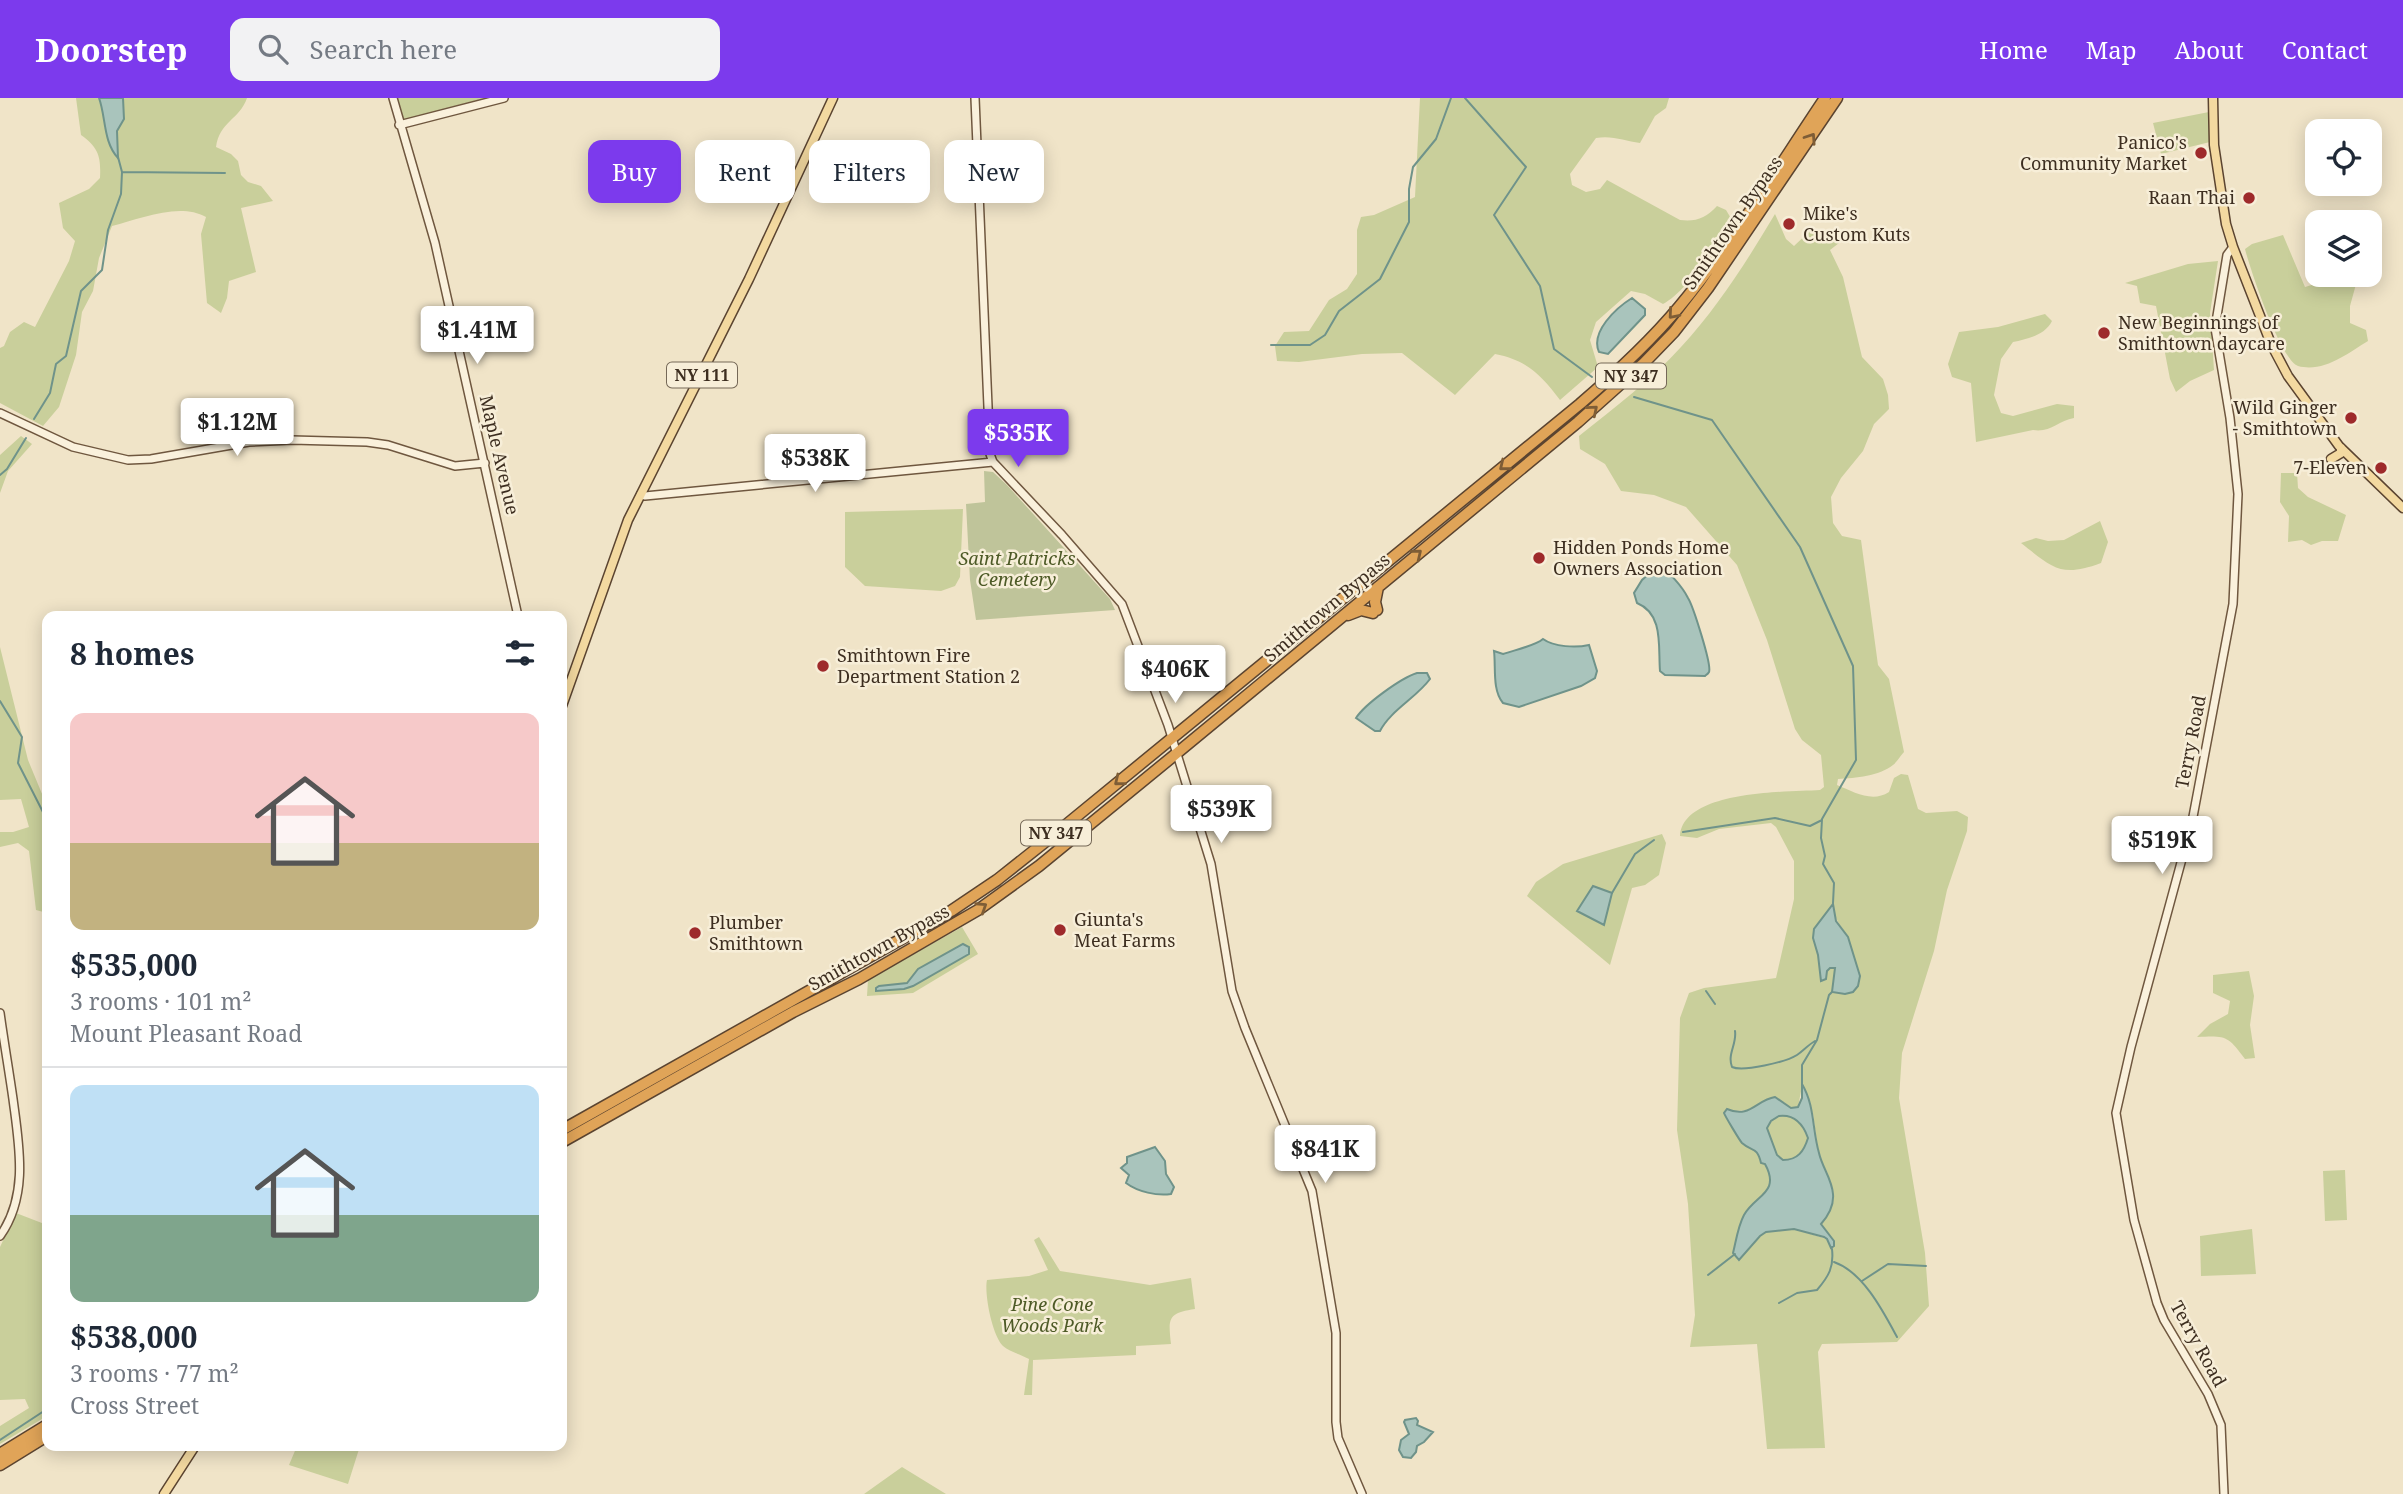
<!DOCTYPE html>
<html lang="en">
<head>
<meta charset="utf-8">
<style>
  body { margin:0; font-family:"Noto Serif",serif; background:#f2f2f3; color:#1f2937; height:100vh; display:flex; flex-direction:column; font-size:26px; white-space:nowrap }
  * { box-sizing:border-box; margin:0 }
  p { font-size:23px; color:#747a83 }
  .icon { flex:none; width:38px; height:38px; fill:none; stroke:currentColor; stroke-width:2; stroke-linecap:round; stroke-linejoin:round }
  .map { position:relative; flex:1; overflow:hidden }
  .panel { position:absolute; left:42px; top:513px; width:525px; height:840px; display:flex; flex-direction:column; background:#fff; border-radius:14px; box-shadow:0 4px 18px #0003 }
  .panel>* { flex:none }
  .guide { position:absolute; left:588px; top:42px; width:665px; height:63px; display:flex; gap:14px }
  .tools { position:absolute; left:2305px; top:21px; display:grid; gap:14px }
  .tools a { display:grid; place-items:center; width:77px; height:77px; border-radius:14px; background:#fff; box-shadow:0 4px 18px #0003; font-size:35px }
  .price { position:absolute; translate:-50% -60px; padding:0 16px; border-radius:7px; background:#fff; color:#222; font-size:23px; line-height:46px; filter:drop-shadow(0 2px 4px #0008) }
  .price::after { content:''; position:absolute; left:50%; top:42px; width:21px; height:16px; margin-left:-10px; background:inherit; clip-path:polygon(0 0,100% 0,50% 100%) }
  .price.selected { background:#7c3aed; color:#fff }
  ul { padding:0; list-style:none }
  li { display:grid; align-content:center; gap:14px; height:371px; padding:0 28px }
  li+li { border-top:2px solid #e0e1e3 }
  li span { display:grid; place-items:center; height:217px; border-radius:14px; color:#555 }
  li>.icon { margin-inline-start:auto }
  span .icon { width:126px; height:126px; fill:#fffc; stroke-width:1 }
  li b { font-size:30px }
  h2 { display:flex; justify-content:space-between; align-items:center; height:84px; padding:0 28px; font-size:30px }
  .pill { padding:0 24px; border-radius:14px; background:#fff; box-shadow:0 4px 18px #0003; font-size:24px; line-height:63px }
  .pill.selected { background:#7c3aed; color:#fff }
  header { display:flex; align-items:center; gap:42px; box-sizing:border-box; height:98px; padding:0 35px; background:#7c3aed; color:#fff }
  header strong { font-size:33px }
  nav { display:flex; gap:38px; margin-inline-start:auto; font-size:24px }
  .search { width:490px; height:63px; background:#f2f2f3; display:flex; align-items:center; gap:18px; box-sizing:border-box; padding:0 24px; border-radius:14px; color:#747a83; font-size:26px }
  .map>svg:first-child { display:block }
  .green { fill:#c9cf9b; fill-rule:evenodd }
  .cemetery { fill:#bfc49a }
  .water { fill:#a9c4bc; stroke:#6f938a; stroke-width:2; fill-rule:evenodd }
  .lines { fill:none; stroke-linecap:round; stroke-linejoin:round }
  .stream { stroke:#6f938a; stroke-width:2 }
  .secondary-casing { stroke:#6f573f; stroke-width:10 }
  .primary-casing { stroke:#5b4430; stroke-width:11 }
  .highway-casing { stroke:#5b4430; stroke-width:13 }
  .secondary { stroke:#faf1dc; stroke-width:7 }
  .primary { stroke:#f3d9a0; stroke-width:8 }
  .highway { stroke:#e0a458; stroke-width:10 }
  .oneway { stroke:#7e5d36 }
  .poi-dot { fill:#9e2a2b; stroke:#f7eed8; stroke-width:2.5 }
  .labels { text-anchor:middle; stroke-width:5; stroke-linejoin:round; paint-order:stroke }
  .shield { fill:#f7eed8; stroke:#756857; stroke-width:2 }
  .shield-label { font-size:16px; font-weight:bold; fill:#3d2e20 }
  .poi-label { font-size:18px; fill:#3d2e20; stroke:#f7eed8; text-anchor:start }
  .street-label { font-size:18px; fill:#3d2e20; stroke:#f7eed8 }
  .park-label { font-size:18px; font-style:italic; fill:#4d5a26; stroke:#f7eed8 }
</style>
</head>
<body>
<header>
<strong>Doorstep</strong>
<div class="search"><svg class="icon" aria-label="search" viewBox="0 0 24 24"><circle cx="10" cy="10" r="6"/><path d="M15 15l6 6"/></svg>Search here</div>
<nav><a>Home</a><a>Map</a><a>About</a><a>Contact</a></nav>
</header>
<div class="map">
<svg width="2403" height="1396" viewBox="0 0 2403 1396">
  <rect width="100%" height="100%" fill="#f0e4c8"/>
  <!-- green -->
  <path class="green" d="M 76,0 L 99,0 L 105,14 L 104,28 L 117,59 L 117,33 L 124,21 L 123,0 L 247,0 C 240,21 219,24 216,49 L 231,56 L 238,63 L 241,77 L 248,84 L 261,88 L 273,103 L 241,110 L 256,174 L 229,183 L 227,200 L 221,215 L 207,205 L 201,136 L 206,119 C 179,104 140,121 112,128 L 99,160 L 93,193 L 82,214 L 76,257 L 59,309 L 43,328 L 0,305 L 0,250 L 4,248 L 10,234 L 24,224 L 35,229 L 69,163 L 75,143 L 63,130 L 59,105 L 89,91 L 100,80 C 101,59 99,50 81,37 Z
    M 396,0 L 485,0 L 402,22 Z
    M 1420,0 L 1669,0 L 1666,10 L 1655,18 L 1640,45 C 1625,43 1612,37 1596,40 L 1570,76 L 1572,87 L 1586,94 L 1600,91 L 1607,82 L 1680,122 C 1696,124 1706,120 1717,108 L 1726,112 L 1732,122 C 1720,145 1686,194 1663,206 L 1645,196 L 1631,193 L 1596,224 L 1590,242 L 1598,269 L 1560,302 C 1541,277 1527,262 1495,256 L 1455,297 L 1402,255 L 1362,256 L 1299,264 L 1277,263 L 1275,248 L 1284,234 L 1309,233 L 1329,202 L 1347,191 L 1357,176 L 1357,132 L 1361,119 L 1374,117 L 1415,99 Z
    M 2209,14 L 2210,44 L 2161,56 L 2153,25 Z
    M 1775,116 L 1786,141 L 1794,148 L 1812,131 L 1828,132 L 1839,145 L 1830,152 L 1843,179 L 1862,259 L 1883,281 L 1888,297 L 1889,311 L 1874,326 L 1863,353 L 1841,380 L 1831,399 L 1833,425 L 1842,438 L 1861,442 L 1878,567 L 1889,581 L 1904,654 C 1900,658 1897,664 1893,667 C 1879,678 1856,680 1838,681 L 1837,687 C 1854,694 1872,705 1889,694 L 1894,680 L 1901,676 L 1908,677 L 1918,711 L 1926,715 L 1957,713 L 1968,719 L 1967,733 L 1947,792 L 1934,853 L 1902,955 L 1899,1000 L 1925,1155 L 1929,1208 L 1897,1244 L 1822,1246 L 1818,1254 L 1825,1350 L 1767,1351 L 1757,1246 L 1690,1249 L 1695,1217 L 1688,1106 L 1677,1032 L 1680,920 L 1689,895 L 1704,890 L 1776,880 L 1794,801 L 1794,763 L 1776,729 L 1771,725 L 1719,731 L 1697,740 L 1680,738 C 1683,692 1786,694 1820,692 L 1824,689 L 1821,657 L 1802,642 L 1795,631 L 1767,542 L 1737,467 L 1686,409 L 1654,397 L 1621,393 L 1605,366 L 1580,351 L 1579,338 C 1614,310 1651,282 1681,249 C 1718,209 1747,163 1775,116 ZM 1834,811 C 1835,825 1844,830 1849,842 C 1856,862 1856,873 1853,894 L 1845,896 L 1833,894 L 1835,870 L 1831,869 L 1827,873 L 1819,873 C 1823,840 1798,839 1834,811 ZM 1802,988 L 1813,1016 L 1819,1058 L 1828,1076 L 1833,1097 L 1829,1116 L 1821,1126 L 1834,1143 L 1831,1149 L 1827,1141 L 1794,1131 L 1784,1131 L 1766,1134 L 1753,1144 L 1735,1146 L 1743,1121 L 1770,1087 C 1771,1079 1769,1074 1765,1066 L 1761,1065 C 1756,1048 1752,1054 1742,1045 C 1736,1039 1733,1028 1726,1020 L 1732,1013 L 1751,1012 L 1784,1004 L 1791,1010 L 1798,1009 Z
    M 2283,137 L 2305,189 L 2345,177 L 2355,177 L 2358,179 L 2350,208 L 2350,225 L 2366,232 L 2368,243 C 2348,255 2324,275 2298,268 C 2281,263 2250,171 2245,151 L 2252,146 Z
    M 2218,163 L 2210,215 L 2214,272 L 2190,283 L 2176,294 L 2170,281 L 2156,208 L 2140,205 L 2137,188 L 2125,185 L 2188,166 Z
    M 2045,216 L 2052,223 C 2045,237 2028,241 2013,244 L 2001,261 L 1994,297 L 2001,315 L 2013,318 L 2057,306 L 2074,308 L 2074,320 C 2058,323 2050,335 2033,332 L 1976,344 L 1971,285 L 1952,279 L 1948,266 L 1959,234 L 1998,229 Z
    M 21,338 L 32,346 L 8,373 L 0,395 L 0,357 Z
    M 2281,375 L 2297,375 L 2298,390 L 2308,399 L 2346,417 L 2338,443 L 2322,443 L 2311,447 L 2302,442 L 2288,444 L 2289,418 L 2280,404 Z
    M 963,411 L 960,479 L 955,488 L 941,493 L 865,488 L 845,469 L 845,414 Z
    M 2100,423 L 2108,444 L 2101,465 C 2061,480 2053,470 2021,445 L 2036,440 L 2048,443 L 2064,442 Z
    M 0,549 L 28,662 L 47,708 L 47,815 L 36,812 L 29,753 L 18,745 L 0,749 L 0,734 L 13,734 L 29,729 L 21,701 L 0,702 Z
    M 1662,736 L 1666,745 L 1659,777 L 1645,787 L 1632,790 L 1610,867 L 1527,798 L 1536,784 L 1563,766 Z
    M 962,829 L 978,856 L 913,895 L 867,898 L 868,882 Z
    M 2249,873 L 2254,898 L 2250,927 L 2255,960 L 2245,961 C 2227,937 2226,938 2197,939 L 2210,926 L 2228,916 L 2230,903 L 2213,895 L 2213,877 Z
    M 1787,1017 L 1798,1023 L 1808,1040 C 1803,1053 1798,1062 1783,1062 L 1777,1057 L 1767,1030 C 1772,1021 1777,1019 1787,1017 Z
    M 2345,1072 L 2347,1122 L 2325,1123 L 2323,1073 Z
    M 16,1115 L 47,1127 L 47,1318 L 0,1346 L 0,1328 L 29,1310 L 25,1301 L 0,1302 L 0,1149 Z
    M 2252,1131 L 2256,1176 L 2201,1178 L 2200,1138 Z
    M 1039,1139 L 1060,1173 L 1150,1187 L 1191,1180 L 1195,1211 C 1168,1215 1168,1220 1171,1246 L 1136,1248 L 1136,1257 L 1033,1262 L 1032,1297 L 1024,1297 L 1029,1261 C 1020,1256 1010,1254 1003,1248 C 992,1237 984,1195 987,1182 L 1029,1178 L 1048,1172 L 1034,1142 Z
    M 297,1348 L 360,1348 L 348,1386 L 289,1367 Z
    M 902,1369 L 946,1396 L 864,1396 Z"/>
  <!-- cemetery -->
  <path class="cemetery" d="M 984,373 L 993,374 L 1007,387 L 1110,501 L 1115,512 L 976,522 L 970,482 L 966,406 L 985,404 Z"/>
  <!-- water -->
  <path class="water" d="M 99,0 L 123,0 L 124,21 L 117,33 L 118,60 C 103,44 106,19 99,0 Z
    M 1632,200 L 1645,211 L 1645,217 L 1608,256 L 1599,254 C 1590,234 1616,210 1632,200 Z
    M 1659,467 C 1669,474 1682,488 1688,500 C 1693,508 1712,567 1709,574 C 1708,576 1706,577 1705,578 L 1665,577 L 1660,573 C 1658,549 1664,516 1637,505 L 1634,495 L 1642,482 Z
    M 1543,541 C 1554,549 1576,550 1589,547 L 1597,573 L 1595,580 L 1581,588 L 1519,609 L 1503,605 C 1492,592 1496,569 1494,553 L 1503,556 C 1514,552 1535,548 1543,541 Z
    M 1417,575 L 1427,575 L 1430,581 C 1416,600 1391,612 1380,633 L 1375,633 L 1356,620 C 1365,606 1401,580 1417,575 Z
    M 1593,788 L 1612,795 L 1604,827 L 1577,813 Z
    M 1833,806 L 1836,823 L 1848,839 L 1860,878 L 1858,888 L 1853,894 L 1845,896 L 1832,894 L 1835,870 L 1830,870 L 1827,873 L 1826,881 L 1821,883 L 1818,857 L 1813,840 L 1814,831 Z
    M 963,846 L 969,849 L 969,856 L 913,888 L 904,891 L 876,893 L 876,890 L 879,888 L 907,885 L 918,871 Z
    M 1802,986 C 1815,1008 1812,1031 1819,1055 C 1822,1069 1832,1081 1833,1096 C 1834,1107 1828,1118 1821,1126 L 1834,1143 L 1834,1148 L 1831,1150 L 1827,1141 L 1824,1139 L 1794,1131 L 1766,1134 L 1760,1138 L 1739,1162 L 1733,1155 C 1736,1143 1738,1128 1744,1117 C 1755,1097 1781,1095 1765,1066 L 1761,1065 C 1757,1048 1752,1054 1742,1045 C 1740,1043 1725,1018 1724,1015 L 1727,1011 C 1750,1021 1756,1002 1775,999 L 1791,1010 L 1798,1009 L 1802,1000 ZM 1779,1018 C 1795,1016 1803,1026 1808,1040 C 1804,1053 1798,1062 1783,1062 L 1777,1057 L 1767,1030 L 1771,1023 Z
    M 1155,1049 L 1165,1063 L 1166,1076 L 1174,1089 L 1171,1096 C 1157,1098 1138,1094 1126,1085 L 1129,1077 L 1121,1070 L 1127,1065 L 1127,1059 Z
    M 1416,1320 L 1418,1323 L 1417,1327 L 1433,1334 L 1424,1344 L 1417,1348 L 1416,1354 L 1411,1360 L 1403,1359 L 1399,1352 L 1401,1342 L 1409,1336 L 1404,1324 L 1405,1322 Z"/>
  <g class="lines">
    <!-- stream -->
    <path class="stream" d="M 1465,0 L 1526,69 L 1494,117 L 1540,188 L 1554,251 L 1592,279
      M 118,59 L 122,74 L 225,75
      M 1271,247 L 1310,247 L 1325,237 L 1339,213 L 1380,181 L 1409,124 L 1409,91 L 1413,69 L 1436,41 L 1451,0
      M 1634,299 L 1712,322 L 1800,449 L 1853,568 L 1856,662 L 1822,721 L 1821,740 L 1825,758 L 1823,766 L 1834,785 L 1833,805
      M 34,321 L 50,295 L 56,266 L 66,258 L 81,193 L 102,172 L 108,132 L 121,96 L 122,74
      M 0,377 L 7,371 L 26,340
      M 0,603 L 22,639 L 18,665 L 47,722
      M 1683,734 L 1775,720 L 1810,728 L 1822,722
      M 1612,795 L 1635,756 L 1654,742
      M 1706,893 L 1715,906
      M 1735,933 C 1737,946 1727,956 1732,969 C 1743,974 1786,964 1797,957 C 1803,953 1808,947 1815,943
      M 1802,986 L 1802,967 L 1817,942 L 1829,897 L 1832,894
      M 1834,1164 C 1863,1174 1883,1213 1897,1239
      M 1708,1177 L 1735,1156
      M 1862,1183 L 1888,1166 L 1926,1168
      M 1779,1205 L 1797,1195 L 1817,1192 C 1829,1178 1834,1169 1832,1151
      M 0,1342 L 47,1311"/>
    <!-- secondary casing -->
    <g class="secondary-casing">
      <path id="secondary" d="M 393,0 L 435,145 L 518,518
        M 975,0 L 990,356 L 993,364 L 1062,437 L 1122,506 L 1168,627 L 1211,766 L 1232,893 L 1245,930 L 1312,1093 L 1336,1235 L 1336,1324 L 1338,1340 L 1362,1396
        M 399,27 L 504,0
        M 0,315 L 73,349 L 128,362 L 151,361 L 249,344 L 292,342 L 367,344 L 388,347 L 455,368 L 485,365
        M 641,396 L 645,398 L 993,364
        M 0,915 C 4,944 9,973 13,1001 C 19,1047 29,1097 0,1138
        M 2224,1396 L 2221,1327 L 2208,1296 L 2164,1222 L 2157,1205 L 2134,1122 L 2116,1015 L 2131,949 L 2192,724 L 2233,506 L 2238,396 L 2230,320 L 2215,230 L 2227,157 L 2233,149"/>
    </g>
    <!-- primary casing -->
    <g class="primary-casing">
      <path id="primary" d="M 2213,0 L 2214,47 L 2226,126 L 2233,149 L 2271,246 L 2288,278 L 2339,348 L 2403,410
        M 2331,361 L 2341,355 L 2341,350
        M 562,608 L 628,422 L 749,181 L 833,0
        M 164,1396 L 195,1348"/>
    </g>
    <!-- highway casing -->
    <g class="highway-casing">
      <path id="highway" d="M 1377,512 L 1375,504 L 1378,489
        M 1348,517 L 1361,512 L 1373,515
        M 562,1032 L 951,813 L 997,782 L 1055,736 L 1580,306 C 1615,276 1649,245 1679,209 C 1733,144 1778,70 1825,0
        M 562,1044 L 793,914 L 859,881 L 978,812 L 1039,768 L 1177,655 L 1578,324 L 1644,265 L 1674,234 L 1708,190 L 1837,0
        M 0,1356 L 47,1327
        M 0,1367 L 47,1338"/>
    </g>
    <!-- secondary -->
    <use href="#secondary" class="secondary"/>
    <!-- primary -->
    <use href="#primary" class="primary"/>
    <!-- highway -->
    <use href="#highway" class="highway"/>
  </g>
  <!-- one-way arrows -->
  <defs><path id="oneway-chevron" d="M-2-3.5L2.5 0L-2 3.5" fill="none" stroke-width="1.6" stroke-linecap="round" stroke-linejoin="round" transform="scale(1.75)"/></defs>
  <g class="oneway">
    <use href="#oneway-chevron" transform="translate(1811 40) rotate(-56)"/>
    <use href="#oneway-chevron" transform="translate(1673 216) rotate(131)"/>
    <use href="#oneway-chevron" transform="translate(1593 312) rotate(-40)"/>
    <use href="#oneway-chevron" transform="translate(1504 368) rotate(141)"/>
    <use href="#oneway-chevron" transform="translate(1417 456) rotate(-39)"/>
    <use href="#oneway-chevron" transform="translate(1119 683) rotate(141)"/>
    <use href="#oneway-chevron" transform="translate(982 809) rotate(-33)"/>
  </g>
  <!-- markers -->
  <g class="poi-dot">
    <circle cx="2201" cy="55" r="7"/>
    <circle cx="2249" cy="100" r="7"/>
    <circle cx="1789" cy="126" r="7"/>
    <circle cx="2104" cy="235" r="7"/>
    <circle cx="2351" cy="320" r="7"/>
    <circle cx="2381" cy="370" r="7"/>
    <circle cx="1539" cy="460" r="7"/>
    <circle cx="823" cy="568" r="7"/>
    <circle cx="1060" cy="832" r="7"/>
    <circle cx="695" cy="835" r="7"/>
  </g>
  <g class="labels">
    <!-- shield labels -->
    <g class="shield">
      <rect x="667" y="264.5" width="70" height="25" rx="5"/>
      <rect x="1596" y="265.5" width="70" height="25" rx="5"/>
      <rect x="1021" y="722.5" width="70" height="25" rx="5"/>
    </g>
    <g class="shield-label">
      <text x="702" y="283">NY 111</text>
      <text x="1631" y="284">NY 347</text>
      <text x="1056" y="741">NY 347</text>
    </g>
    <!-- poi labels -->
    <g class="poi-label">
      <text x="2187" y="51" text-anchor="end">Panico's<tspan x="2187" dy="21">Community Market</tspan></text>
      <text x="2235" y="106" text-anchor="end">Raan Thai</text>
      <text x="1803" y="122">Mike's<tspan x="1803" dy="21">Custom Kuts</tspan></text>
      <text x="2118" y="231">New Beginnings of<tspan x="2118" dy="21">Smithtown daycare</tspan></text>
      <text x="2337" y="316" text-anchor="end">Wild Ginger<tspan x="2337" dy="21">- Smithtown</tspan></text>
      <text x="2367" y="376" text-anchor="end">7-Eleven</text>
      <text x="1553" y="456">Hidden Ponds Home<tspan x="1553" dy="21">Owners Association</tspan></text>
      <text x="837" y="564">Smithtown Fire<tspan x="837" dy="21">Department Station 2</tspan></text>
      <text x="1074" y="828">Giunta's<tspan x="1074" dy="21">Meat Farms</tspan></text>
      <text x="709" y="831">Plumber<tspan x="709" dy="21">Smithtown</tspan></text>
    </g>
    <!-- street labels -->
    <g class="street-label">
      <text transform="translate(1733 125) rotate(-55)" y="6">Smithtown Bypass</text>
      <text transform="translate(499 357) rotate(77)" y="6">Maple Avenue</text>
      <text transform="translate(1327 510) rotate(-40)" y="6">Smithtown Bypass</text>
      <text transform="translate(2191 644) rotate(-79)" y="6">Terry Road</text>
      <text transform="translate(879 850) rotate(-29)" y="6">Smithtown Bypass</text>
      <text transform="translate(2198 1246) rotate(61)" y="6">Terry Road</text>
    </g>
    <!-- park labels -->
    <g class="park-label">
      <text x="1017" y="467">Saint Patricks<tspan x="1017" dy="21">Cemetery</tspan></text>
      <text x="1052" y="1213">Pine Cone<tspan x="1052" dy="21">Woods Park</tspan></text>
    </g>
  </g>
</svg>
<div class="tools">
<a><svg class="icon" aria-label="locate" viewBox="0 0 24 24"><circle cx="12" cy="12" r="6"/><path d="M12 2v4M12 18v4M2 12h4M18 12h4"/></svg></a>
<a><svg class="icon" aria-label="layers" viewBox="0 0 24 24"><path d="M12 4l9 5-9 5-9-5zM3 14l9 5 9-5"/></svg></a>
</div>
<b class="price" style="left:477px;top:268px">$1.41M</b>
<b class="price" style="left:237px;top:360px">$1.12M</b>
<b class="price selected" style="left:1018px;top:371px">$535K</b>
<b class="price" style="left:815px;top:396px">$538K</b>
<b class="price" style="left:1175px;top:607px">$406K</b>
<b class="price" style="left:1221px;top:747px">$539K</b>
<b class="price" style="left:2162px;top:778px">$519K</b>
<b class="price" style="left:1325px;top:1087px">$841K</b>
<div class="guide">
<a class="pill selected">Buy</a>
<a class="pill">Rent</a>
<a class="pill">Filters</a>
<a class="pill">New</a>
</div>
<section class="panel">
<h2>8 homes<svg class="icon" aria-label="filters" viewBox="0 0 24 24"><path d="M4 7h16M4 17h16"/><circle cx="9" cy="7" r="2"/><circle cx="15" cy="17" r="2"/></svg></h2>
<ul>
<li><span style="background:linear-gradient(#f6c9c9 60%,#c2b280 0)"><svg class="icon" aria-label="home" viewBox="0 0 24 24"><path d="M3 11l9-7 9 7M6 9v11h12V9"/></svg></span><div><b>$535,000</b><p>3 rooms · 101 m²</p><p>Mount Pleasant Road</p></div></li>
<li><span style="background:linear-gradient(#bfe0f5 60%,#7fa58c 0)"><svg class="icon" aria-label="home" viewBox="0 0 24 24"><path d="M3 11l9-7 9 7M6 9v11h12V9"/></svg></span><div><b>$538,000</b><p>3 rooms · 77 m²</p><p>Cross Street</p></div></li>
</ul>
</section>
</div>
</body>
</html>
